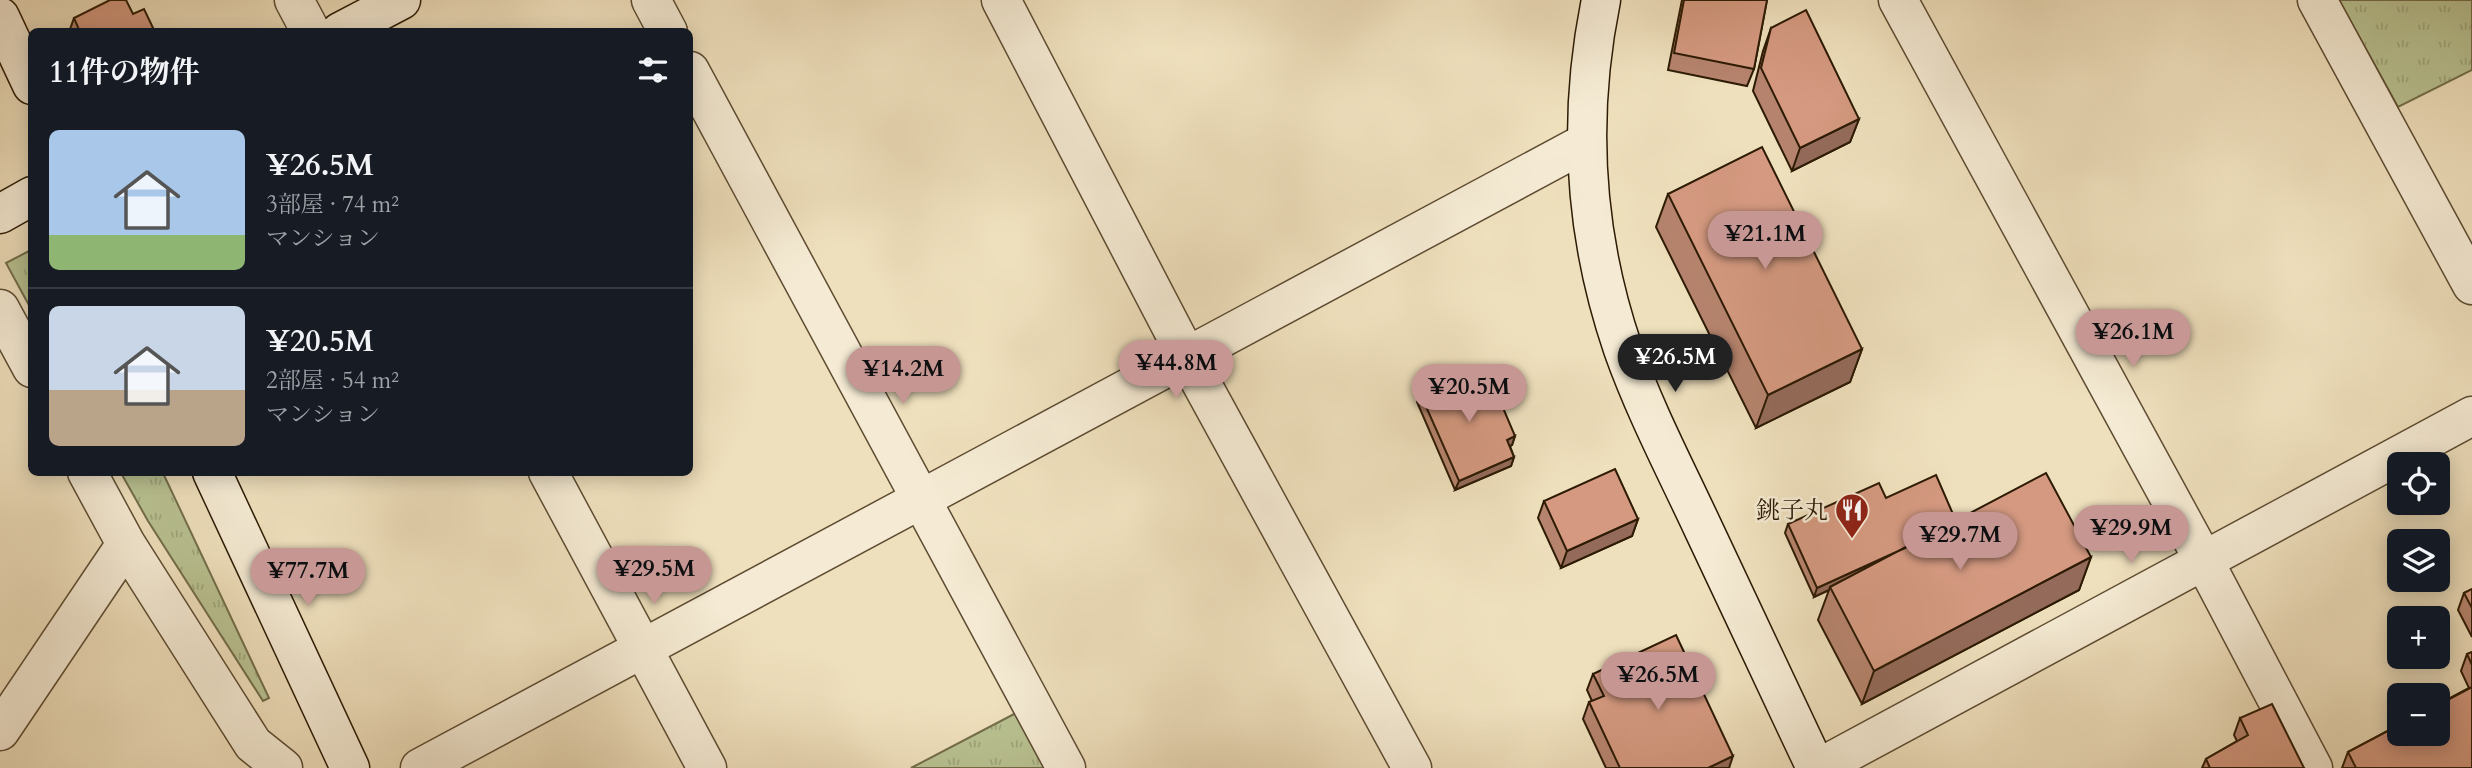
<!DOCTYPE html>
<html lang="ja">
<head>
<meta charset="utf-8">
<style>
  body { margin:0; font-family:Cardo,"Noto Serif JP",serif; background:#20242c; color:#f1f3f6; height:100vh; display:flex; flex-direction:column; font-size:26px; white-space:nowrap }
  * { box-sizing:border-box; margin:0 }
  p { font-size:23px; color:#9ea1a6 }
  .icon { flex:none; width:38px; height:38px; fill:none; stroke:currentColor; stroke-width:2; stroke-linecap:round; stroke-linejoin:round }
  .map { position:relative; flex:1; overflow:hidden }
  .drawer { position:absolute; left:28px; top:28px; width:665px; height:448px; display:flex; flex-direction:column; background:#171b24; border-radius:10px; box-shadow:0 4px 18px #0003 }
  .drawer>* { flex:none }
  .fabs { position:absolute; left:2387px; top:452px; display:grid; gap:14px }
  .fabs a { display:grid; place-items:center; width:63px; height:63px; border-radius:10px; background:#171b24; box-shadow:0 4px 18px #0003; font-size:35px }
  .price { position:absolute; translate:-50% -60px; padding:0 16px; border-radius:24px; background:#c59692; color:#111; font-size:23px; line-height:46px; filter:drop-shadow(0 2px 4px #0008) }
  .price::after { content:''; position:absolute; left:50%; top:42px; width:21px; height:16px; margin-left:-10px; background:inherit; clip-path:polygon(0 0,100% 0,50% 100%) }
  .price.on { background:#222; color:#fff }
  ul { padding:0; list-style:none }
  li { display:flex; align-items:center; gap:21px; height:175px; padding:0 21px }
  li+li { border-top:2px solid #363941 }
  li span { display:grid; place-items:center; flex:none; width:196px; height:140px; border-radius:10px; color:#555 }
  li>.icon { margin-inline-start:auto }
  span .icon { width:84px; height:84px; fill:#fffc; stroke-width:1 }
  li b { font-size:30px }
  h2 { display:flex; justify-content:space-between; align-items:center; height:84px; padding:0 21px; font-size:30px }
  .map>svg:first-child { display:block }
  .grass { fill:url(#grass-tufts); stroke:#736e4b; stroke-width:2 }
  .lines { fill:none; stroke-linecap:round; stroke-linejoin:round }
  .street-casing { stroke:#5e4c32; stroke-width:41 }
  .secondary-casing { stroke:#2d1b04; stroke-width:41 }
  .street { stroke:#f5ebd4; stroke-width:38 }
  .secondary { stroke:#f5ebd4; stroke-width:38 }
  .wall { fill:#b6846e; stroke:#2d1b04; stroke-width:2 }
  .shaded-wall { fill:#946b5a; stroke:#2d1b04; stroke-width:2 }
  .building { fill:#d49980; stroke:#2d1b04; stroke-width:2 }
  .labels { text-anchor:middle; stroke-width:5; stroke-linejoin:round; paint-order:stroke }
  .poi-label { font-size:24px; fill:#2d1b04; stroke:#f5ebd4; text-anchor:end }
</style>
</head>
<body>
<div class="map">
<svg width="2472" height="768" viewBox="0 0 2472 768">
  <defs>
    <pattern id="grass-tufts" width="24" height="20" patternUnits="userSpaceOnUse" patternTransform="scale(1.75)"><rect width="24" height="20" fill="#b9c292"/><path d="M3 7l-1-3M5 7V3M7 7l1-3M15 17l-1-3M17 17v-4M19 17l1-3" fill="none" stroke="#9fa67c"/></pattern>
  </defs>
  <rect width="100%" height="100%" fill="#efe0bd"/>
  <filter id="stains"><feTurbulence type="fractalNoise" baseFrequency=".00286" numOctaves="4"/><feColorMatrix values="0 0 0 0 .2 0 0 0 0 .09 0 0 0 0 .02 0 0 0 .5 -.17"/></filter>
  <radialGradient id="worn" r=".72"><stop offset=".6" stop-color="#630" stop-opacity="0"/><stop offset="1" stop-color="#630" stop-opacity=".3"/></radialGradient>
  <!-- grass -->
  <path class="grass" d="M 2339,0 L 2472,0 L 2472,70 L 2398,107 Z
    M 31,250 L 31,309 L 6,263 Z
    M 121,473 L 163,473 L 269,698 L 263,701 L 148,521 Z
    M 1018,712 L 1048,768 L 911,768 Z"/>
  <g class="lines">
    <!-- street casing -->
    <g class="street-casing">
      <path id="street" d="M 294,0 L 311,32
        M 651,0 L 668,32
        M 1001,0 L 1187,357 L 1412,768
        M 1898,0 L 2203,559 L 2313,768
        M 2317,0 L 2472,285
        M 690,71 L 1066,768
        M 0,309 L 32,368
        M 87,472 L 126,544 L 253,744 L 283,768
        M 548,472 L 707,768
        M 0,731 L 126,544
        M 420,768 L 1585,143
        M 1819,768 L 2472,416"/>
    </g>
    <!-- secondary casing -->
    <g class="secondary-casing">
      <path id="secondary" d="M 1601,0 C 1577,118 1584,235 1623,349 C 1645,411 1676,470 1703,528 C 1741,608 1778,688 1816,768
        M 0,17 L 32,85
        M 340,32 L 401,0
        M 0,214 L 32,196
        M 212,472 L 350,768"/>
    </g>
    <!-- street -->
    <use href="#street" class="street"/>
    <!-- secondary -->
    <use href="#secondary" class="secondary"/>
  </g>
  <!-- wall -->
  <path class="wall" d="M 1682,0 L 1767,0 L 1754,69 L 1747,86 L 1668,70 Z
    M 133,14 L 155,32 L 69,32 L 74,18 Z
    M 1771,28 L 1859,119 L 1850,142 L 1792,171 L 1753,91 L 1763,51 Z
    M 1668,194 L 1862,349 L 1850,382 L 1756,428 L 1656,227 Z
    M 1420,393 L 1493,406 L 1515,436 L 1512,445 L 1510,446 L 1514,457 L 1511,466 L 1455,490 L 1417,402 Z
    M 1886,498 L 1956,521 L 2091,557 L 2079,590 L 1862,704 L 1818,620 L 1829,590 L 1814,597 L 1785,533 L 1788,524 Z
    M 1544,501 L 1638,519 L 1632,536 L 1561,568 L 1538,518 Z
    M 2472,589 L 2472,637 L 2458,610 L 2464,593 Z
    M 2472,652 L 2472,768 L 2342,768 L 2348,752 L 2469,688 L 2461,671 L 2467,654 Z
    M 1593,674 L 1729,768 L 1606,768 L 1583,719 L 1589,702 L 1592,701 L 1587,690 Z
    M 2240,718 L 2304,768 L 2202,768 L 2206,759 L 2237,741 L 2234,735 Z"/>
  <!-- shaded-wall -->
  <path class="shaded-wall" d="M 1859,119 L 1850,142 L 1792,171 L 1800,148 Z
    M 1862,349 L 1850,382 L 1756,428 L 1768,395 Z
    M 1515,436 L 1512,445 L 1504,449 L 1507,440 Z
    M 1514,457 L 1511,466 L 1455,490 L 1459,481 Z
    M 1638,519 L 1632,536 L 1561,568 L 1567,551 Z
    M 1958,524 L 1830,587 L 1829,590 L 1814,597 L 1817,588 Z
    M 2091,557 L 2079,590 L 1862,704 L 1874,671 Z
    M 1733,756 L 1729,768 L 1708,768 Z"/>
  <!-- building -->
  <path class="building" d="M 110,0 L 126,0 L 133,14 L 144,9 L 155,32 L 80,32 L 74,18 Z
    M 1684,0 L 1767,0 L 1754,69 L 1674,53 Z
    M 1806,10 L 1859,119 L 1800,148 L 1761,68 L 1771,28 Z
    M 1762,147 L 1862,349 L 1768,395 L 1668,194 Z
    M 1476,368 L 1493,406 L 1501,403 L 1515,436 L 1507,440 L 1514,457 L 1459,481 L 1420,393 Z
    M 1615,469 L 1638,519 L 1567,551 L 1544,501 Z
    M 2046,473 L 2091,557 L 1874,671 L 1830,587 Z
    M 1936,475 L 1956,521 L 1905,548 L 1817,588 L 1788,524 L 1879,483 L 1886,498 Z
    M 2472,589 L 2472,608 L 2464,593 Z
    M 1676,635 L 1733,756 L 1708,768 L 1620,768 L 1589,702 L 1604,696 L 1593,674 Z
    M 2472,652 L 2472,665 L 2467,654 Z
    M 2472,687 L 2472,768 L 2356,768 L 2348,752 L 2399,725 L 2399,733 L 2438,733 L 2438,705 Z
    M 2272,704 L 2304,768 L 2210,768 L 2206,759 L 2248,735 L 2240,718 Z"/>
  <!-- icons -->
  <defs>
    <g id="restaurant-pin" transform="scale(1.75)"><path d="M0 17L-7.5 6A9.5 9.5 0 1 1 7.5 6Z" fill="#8f2418" stroke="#f5ebd4"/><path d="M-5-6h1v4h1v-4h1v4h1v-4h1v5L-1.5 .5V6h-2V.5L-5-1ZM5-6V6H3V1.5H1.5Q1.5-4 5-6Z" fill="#fff"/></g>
  </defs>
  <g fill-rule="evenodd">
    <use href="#restaurant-pin" x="1852" y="510"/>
  </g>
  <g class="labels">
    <!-- poi labels -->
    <g class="poi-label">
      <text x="1828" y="518">銚子丸</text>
    </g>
  </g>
  <rect width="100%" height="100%" filter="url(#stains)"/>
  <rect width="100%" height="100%" fill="url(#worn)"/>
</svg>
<div class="fabs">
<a><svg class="icon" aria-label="locate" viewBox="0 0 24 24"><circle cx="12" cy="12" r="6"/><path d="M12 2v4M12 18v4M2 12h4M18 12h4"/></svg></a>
<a><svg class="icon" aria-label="layers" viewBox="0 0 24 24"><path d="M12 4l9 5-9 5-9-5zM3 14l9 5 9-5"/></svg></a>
<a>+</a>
<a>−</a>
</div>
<b class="price" style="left:1765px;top:271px">¥21.1M</b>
<b class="price" style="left:2133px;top:369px">¥26.1M</b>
<b class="price on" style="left:1675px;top:394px">¥26.5M</b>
<b class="price" style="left:1176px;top:400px">¥44.8M</b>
<b class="price" style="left:903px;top:406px">¥14.2M</b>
<b class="price" style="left:1469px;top:424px">¥20.5M</b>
<b class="price" style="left:2131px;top:565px">¥29.9M</b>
<b class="price" style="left:1960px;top:572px">¥29.7M</b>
<b class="price" style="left:654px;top:606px">¥29.5M</b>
<b class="price" style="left:308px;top:608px">¥77.7M</b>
<b class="price" style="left:1658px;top:712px">¥26.5M</b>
<section class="drawer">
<h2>11件の物件<svg class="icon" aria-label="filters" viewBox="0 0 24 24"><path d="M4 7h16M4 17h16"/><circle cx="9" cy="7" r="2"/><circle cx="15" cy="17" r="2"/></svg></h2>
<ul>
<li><span style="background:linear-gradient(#a9c7e8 75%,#8fb573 0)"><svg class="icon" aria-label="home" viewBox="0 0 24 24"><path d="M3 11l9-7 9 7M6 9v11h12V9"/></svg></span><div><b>¥26.5M</b><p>3部屋 · 74 m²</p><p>マンション</p></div></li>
<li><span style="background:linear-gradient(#c9d6e8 60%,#b9a48a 0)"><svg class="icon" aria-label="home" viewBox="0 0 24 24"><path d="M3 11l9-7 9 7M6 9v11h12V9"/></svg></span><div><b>¥20.5M</b><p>2部屋 · 54 m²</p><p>マンション</p></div></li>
</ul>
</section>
</div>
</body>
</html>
